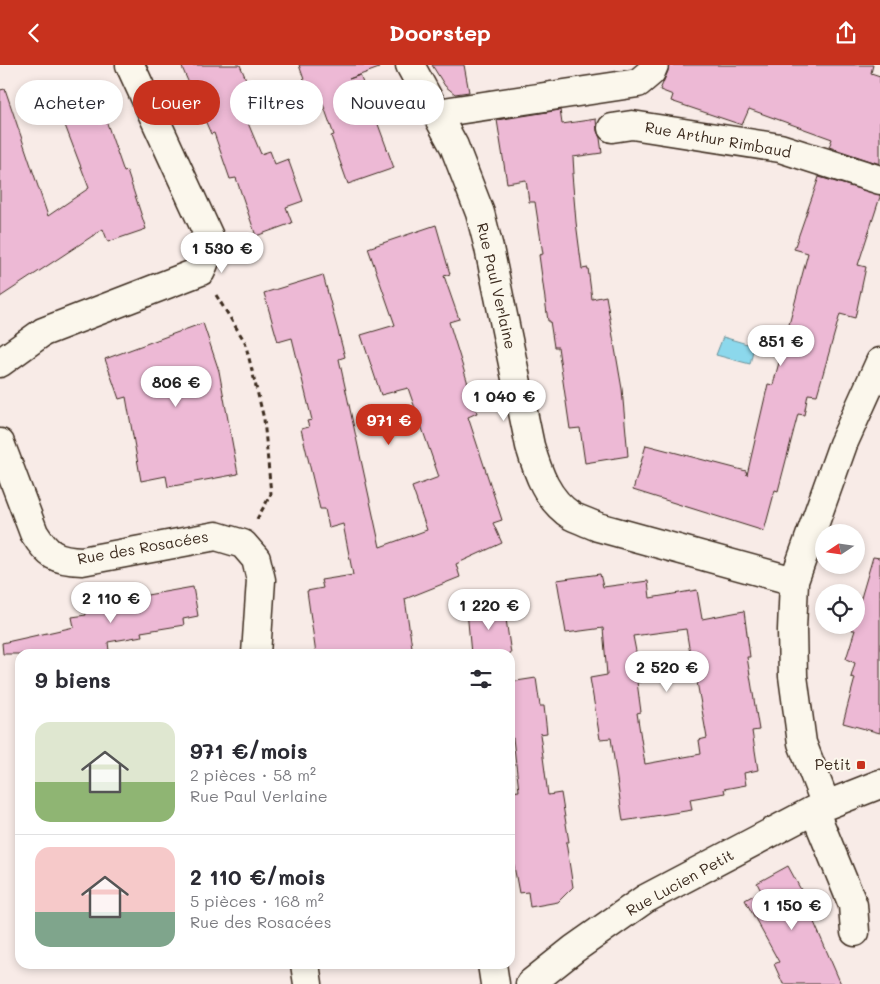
<!DOCTYPE html>
<html lang="fr">
<head>
<meta charset="utf-8">
<style>
  body { margin:0; font-family:Mali,sans-serif; background:#f2f2f3; color:#2b2b33; height:100vh; display:flex; flex-direction:column; font-size:19px; white-space:nowrap }
  * { box-sizing:border-box; margin:0 }
  p { font-size:16px; color:#7c7c81 }
  .icon { flex:none; width:28px; height:28px; fill:none; stroke:currentColor; stroke-width:2; stroke-linecap:round; stroke-linejoin:round }
  .map { position:relative; flex:1; overflow:hidden }
  .details { position:absolute; left:15px; top:584px; width:500px; height:320px; display:flex; flex-direction:column; background:#fff; border-radius:15px; box-shadow:0 2px 8px #0003 }
  .details>* { flex:none }
  .guide { position:absolute; left:15px; top:15px; width:500px; height:45px; display:flex; gap:10px }
  .needle { width:32px; rotate:257deg }
  .buttons { position:absolute; left:815px; top:459px; display:grid; gap:10px }
  .buttons a { display:grid; place-items:center; width:50px; height:50px; border-radius:50%; background:#fff; box-shadow:0 2px 8px #0003; font-size:25px }
  .price { position:absolute; translate:-50% -42px; padding:0 11px; border-radius:18px; background:#fff; color:#222; font-size:16px; line-height:32px; filter:drop-shadow(0 1px 2px #0008) }
  .price::after { content:''; position:absolute; left:50%; top:30px; width:15px; height:11px; margin-left:-8px; background:inherit; clip-path:polygon(0 0,100% 0,50% 100%) }
  .price.selected { background:#c8321e; color:#fff }
  ul { padding:0; list-style:none }
  li { display:flex; align-items:center; gap:15px; height:125px; padding:0 20px }
  li+li { border-top:1px solid #e1e1e2 }
  li span { display:grid; place-items:center; flex:none; width:140px; height:100px; border-radius:15px; color:#555 }
  li>.icon { margin-inline-start:auto }
  span .icon { width:60px; height:60px; fill:#fffc; stroke-width:1 }
  li b { font-size:21px }
  h2 { display:flex; justify-content:space-between; align-items:center; height:60px; padding:0 20px; font-size:21px }
  .pill { padding:0 18px; border-radius:22px; background:#fff; box-shadow:0 2px 8px #0003; font-size:18px; line-height:45px }
  .pill.selected { background:#c8321e; color:#fff }
  header { display:flex; justify-content:space-between; align-items:center; height:65px; padding:0 20px; background:#c8321e; color:#fff; font-size:22px; font-weight:700 }
  .map>svg:first-child { display:block }
  .water { fill:#8cd8ec; stroke:#6c929a }
  .building { fill:#edb9d5; stroke:#3b2a1e; fill-rule:evenodd }
  .lines { fill:none; stroke-linecap:round; stroke-linejoin:round }
  .street-casing { stroke:#3b2a1e; stroke-width:31 }
  .path { stroke:#3b2a1e; stroke-width:3; stroke-dasharray:5 4; stroke-linecap:butt }
  .street { stroke:#fbf7ec; stroke-width:28 }
  .poi-dot { fill:#c8321e; stroke:#fbf7ec; stroke-width:2 }
  .labels { text-anchor:middle; stroke-width:4; stroke-linejoin:round; paint-order:stroke }
  .street-label { font-size:15px; fill:#3b2a1e; stroke:#fbf7ec }
  .poi-label { font-size:15px; fill:#3b2a1e; stroke:#fbf7ec; text-anchor:end }
</style>
</head>
<body>
<header><svg class="icon" aria-label="back" viewBox="0 0 24 24"><path d="M15 5l-7 7 7 7"/></svg>Doorstep<svg class="icon" aria-label="share" viewBox="0 0 24 24"><path d="M12 15V3M7 8l5-5 5 5M5 13v7h14v-7"/></svg></header>
<div class="map">
<svg width="880" height="919" viewBox="0 0 880 919">
  <rect width="100%" height="100%" fill="#f8ebe7"/>
  <filter id="ink" filterUnits="userSpaceOnUse"><feTurbulence type="fractalNoise" baseFrequency=".02" numOctaves="2"/><feDisplacementMap in="SourceGraphic" scale="10" xChannelSelector="R" yChannelSelector="G"/><feConvolveMatrix kernelMatrix="1 2 1 2 8 2 1 2 1" color-interpolation-filters="sRGB"/></filter>
  <g filter="url(#ink)">
    <!-- water -->
    <path class="water" d="M 723,272 L 754,281 L 750,299 L 716,290 Z"/>
    <!-- building -->
    <path class="building" d="M 181,0 L 240,0 L 254,33 L 240,39 L 261,89 L 270,86 L 275,99 L 288,94 L 303,136 L 286,142 L 292,158 L 256,171 L 236,113 L 230,114 L 214,68 L 211,69 Z
      M 299,0 L 378,0 L 379,3 L 349,14 L 360,10 L 394,103 L 348,119 L 331,71 L 334,70 L 318,25 L 309,29 Z
      M 432,0 L 464,0 L 469,27 L 455,29 L 445,21 Z
      M 669,0 L 873,0 L 871,8 L 880,11 L 880,99 L 829,82 L 832,74 L 749,44 L 742,60 L 671,36 L 673,30 L 660,25 L 668,6 Z
      M 5,24 L 48,151 L 89,123 L 63,55 L 101,41 L 124,107 L 127,106 L 146,164 L 108,177 L 103,164 L 0,232 L 0,25 Z
      M 560,45 L 562,59 L 596,54 L 597,66 L 600,73 L 602,88 L 573,92 L 574,109 L 572,109 L 576,157 L 582,204 L 588,203 L 592,234 L 606,231 L 622,324 L 628,391 L 585,398 L 580,363 L 570,364 L 558,282 L 554,282 L 550,256 L 548,256 L 539,190 L 543,189 L 535,137 L 529,137 L 526,115 L 507,118 L 497,55 Z
      M 819,112 L 880,130 L 880,132 L 858,200 L 866,202 L 855,253 L 840,249 L 817,330 L 808,329 L 804,350 L 798,349 L 778,426 L 775,425 L 764,466 L 633,425 L 646,380 L 746,406 L 747,410 L 768,319 L 773,320 L 808,188 L 794,184 Z
      M 436,160 L 450,209 L 444,211 L 459,254 L 449,257 L 477,348 L 468,352 L 502,455 L 493,458 L 502,478 L 456,499 L 460,512 L 405,534 L 413,589 L 316,589 L 307,526 L 323,523 L 321,515 L 353,510 L 343,459 L 329,463 L 325,444 L 320,444 L 301,364 L 309,362 L 307,356 L 312,355 L 292,273 L 278,277 L 264,228 L 323,210 L 345,292 L 339,294 L 380,482 L 427,465 L 412,422 L 439,412 L 408,323 L 381,330 L 361,270 L 395,260 L 368,183 Z
      M 203,258 L 219,306 L 238,409 L 168,422 L 166,411 L 141,416 L 126,332 L 119,334 L 105,294 Z
      M 873,492 L 880,493 L 880,668 L 843,658 L 855,613 L 851,612 L 855,598 L 846,594 L 855,565 L 852,565 L 853,560 L 856,560 L 856,550 Z
      M 600,509 L 603,522 L 648,516 L 650,533 L 697,525 L 702,554 L 744,546 L 750,592 L 747,592 L 759,665 L 752,666 L 758,705 L 744,708 L 746,720 L 724,724 L 725,728 L 690,734 L 692,745 L 623,756 L 611,673 L 600,674 L 590,613 L 607,610 L 603,563 L 566,568 L 557,515 ZM 686,564 L 692,601 L 694,600 L 707,673 L 699,675 L 701,689 L 645,699 L 637,648 L 641,647 L 637,617 L 642,617 L 633,571 Z
      M 193,522 L 198,551 L 183,554 L 184,560 L 141,567 L 142,571 L 108,577 L 109,586 L 95,589 L 3,589 L 2,578 L 74,562 L 72,552 L 86,550 L 84,541 Z
      M 504,540 L 511,589 L 471,589 L 467,546 Z
      M 536,613 L 540,641 L 544,641 L 547,668 L 540,669 L 548,730 L 561,728 L 569,777 L 566,777 L 573,822 L 558,837 L 530,842 L 528,827 L 519,828 L 510,779 L 510,727 L 519,726 L 513,673 L 510,673 L 510,617 Z
      M 788,801 L 813,847 L 810,848 L 841,919 L 783,919 L 774,899 L 779,897 L 745,835 L 761,826 L 757,818 Z"/>
    <g class="lines">
      <!-- street casing -->
      <g class="street-casing">
        <path id="street" d="M 410,0 L 454,81 L 480,148 L 489,183 L 530,381 C 538,408 547,435 572,451 C 580,455 589,458 598,462 L 794,516
          M 437,48 L 638,18 L 651,7 L 654,0
          M 612,63 L 632,60 L 780,83 L 880,115
          M 0,298 L 43,267 L 201,206 L 212,178 L 130,0
          M 0,378 L 34,468 C 48,490 55,495 82,496 L 216,471 L 243,479 L 256,494 L 261,515 L 256,589
          M 826,740 L 802,678 L 793,611 L 792,565 L 794,516 L 843,379 L 880,297
          M 814,745 L 853,840 L 855,867
          M 305,899 L 308,919
          M 492,899 L 495,919
          M 530,919 L 574,884 L 645,834 L 814,745 L 880,719"/>
      </g>
      <!-- path -->
      <path class="path" d="M 216,230 L 245,277 L 264,354 L 271,429 L 257,454"/>
      <!-- street -->
      <use href="#street" class="street"/>
    </g>
  </g>
  <!-- markers -->
  <rect class="poi-dot" x="856" y="695" width="10" height="10" rx="2.5"/>
  <g class="labels">
    <!-- street labels -->
    <g class="street-label">
      <text transform="translate(718 75) rotate(10)" y="5">Rue Arthur Rimbaud</text>
      <text transform="translate(496 221) rotate(77)" y="5">Rue Paul Verlaine</text>
      <text transform="translate(143 483) rotate(-10)" y="5">Rue des Rosacées</text>
      <text transform="translate(680 818) rotate(-29)" y="5">Rue Lucien Petit</text>
    </g>
    <!-- poi labels -->
    <g class="poi-label">
      <text x="851" y="705">Petit</text>
    </g>
  </g>
</svg>
<div class="buttons">
<a><svg class="needle" viewBox="-14 -14 28 28"><path d="M0-13l5 13h-10z" fill="#e53935"/><path d="M0 13l5-13h-10z" fill="#7c7c81"/></svg></a>
<a><svg class="icon" aria-label="locate" viewBox="0 0 24 24"><circle cx="12" cy="12" r="6"/><path d="M12 2v4M12 18v4M2 12h4M18 12h4"/></svg></a>
</div>
<b class="price" style="left:222px;top:209px">1 530 €</b>
<b class="price" style="left:781px;top:302px">851 €</b>
<b class="price" style="left:176px;top:343px">806 €</b>
<b class="price" style="left:504px;top:357px">1 040 €</b>
<b class="price selected" style="left:389px;top:381px">971 €</b>
<b class="price" style="left:111px;top:559px">2 110 €</b>
<b class="price" style="left:489px;top:566px">1 220 €</b>
<b class="price" style="left:667px;top:628px">2 520 €</b>
<b class="price" style="left:792px;top:866px">1 150 €</b>
<div class="guide">
<a class="pill">Acheter</a>
<a class="pill selected">Louer</a>
<a class="pill">Filtres</a>
<a class="pill">Nouveau</a>
</div>
<section class="details">
<h2>9 biens<svg class="icon" aria-label="filters" viewBox="0 0 24 24"><path d="M4 7h16M4 17h16"/><circle cx="9" cy="7" r="2"/><circle cx="15" cy="17" r="2"/></svg></h2>
<ul>
<li><span style="background:linear-gradient(#dfe7d0 60%,#8fb573 0)"><svg class="icon" aria-label="home" viewBox="0 0 24 24"><path d="M3 11l9-7 9 7M6 9v11h12V9"/></svg></span><div><b>971 €/mois</b><p>2 pièces · 58 m²</p><p>Rue Paul Verlaine</p></div></li>
<li><span style="background:linear-gradient(#f6c9c9 65%,#7fa58c 0)"><svg class="icon" aria-label="home" viewBox="0 0 24 24"><path d="M3 11l9-7 9 7M6 9v11h12V9"/></svg></span><div><b>2 110 €/mois</b><p>5 pièces · 168 m²</p><p>Rue des Rosacées</p></div></li>
</ul>
</section>
</div>
</body>
</html>
